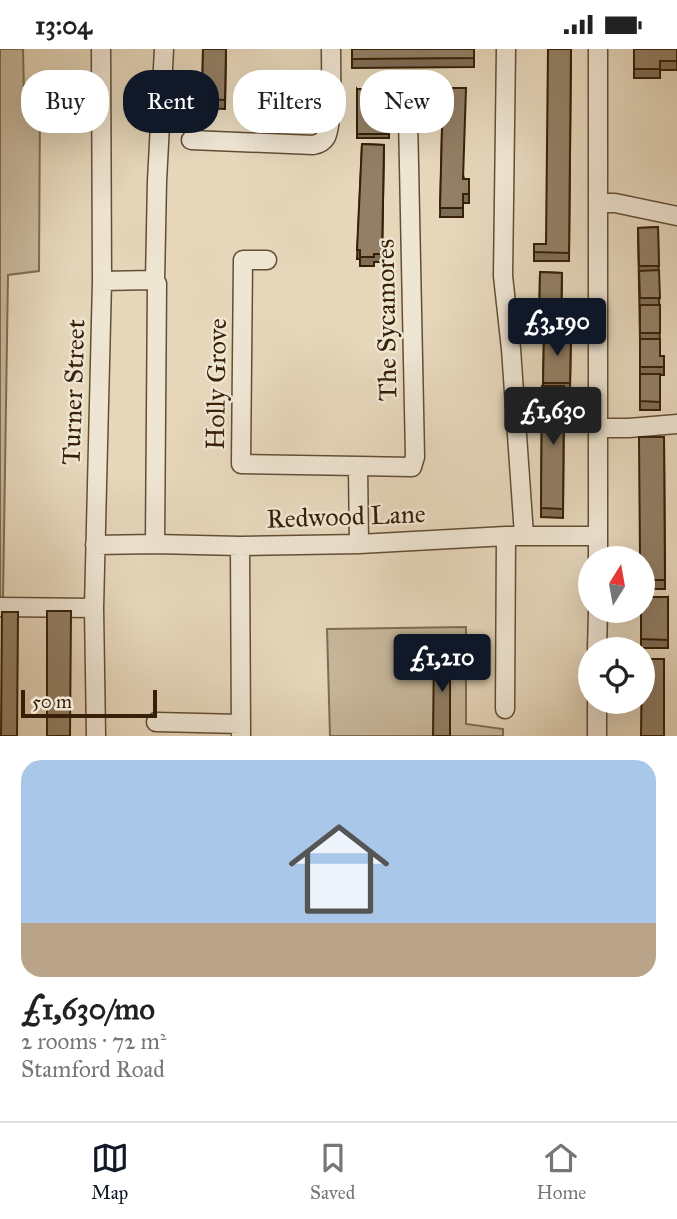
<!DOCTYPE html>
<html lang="en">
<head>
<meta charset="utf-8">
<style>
  body { margin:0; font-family:"IM FELL Great Primer",serif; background:#f2f2f2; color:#222; height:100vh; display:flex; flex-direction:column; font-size:26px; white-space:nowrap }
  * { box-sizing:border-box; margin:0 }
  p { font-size:23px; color:#767676 }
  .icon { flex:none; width:38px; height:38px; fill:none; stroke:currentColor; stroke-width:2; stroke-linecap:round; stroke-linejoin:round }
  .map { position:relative; height:687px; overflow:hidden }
  .sheet { display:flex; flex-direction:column; background:#fff; flex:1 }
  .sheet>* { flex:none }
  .banner { position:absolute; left:21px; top:21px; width:635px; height:63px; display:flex; gap:14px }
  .needle { width:46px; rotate:11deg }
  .fabs { position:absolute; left:578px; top:497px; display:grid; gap:14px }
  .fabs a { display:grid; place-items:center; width:77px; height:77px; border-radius:50%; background:#fff; box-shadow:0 7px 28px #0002; font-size:35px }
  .scale { position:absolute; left:21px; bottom:18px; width:136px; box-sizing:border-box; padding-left:7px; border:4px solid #372007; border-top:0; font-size:19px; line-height:24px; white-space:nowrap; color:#372007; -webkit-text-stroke:5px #efe5d3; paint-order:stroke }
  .price { position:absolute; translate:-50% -60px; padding:0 16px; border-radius:7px; background:#111827; color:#fff; font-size:23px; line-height:46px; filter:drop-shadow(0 2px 4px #0008) }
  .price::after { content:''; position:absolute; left:50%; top:42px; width:21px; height:16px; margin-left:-10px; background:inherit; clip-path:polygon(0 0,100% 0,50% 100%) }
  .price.current { background:#222; color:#fff }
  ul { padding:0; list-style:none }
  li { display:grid; align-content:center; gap:14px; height:371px; padding:0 21px }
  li+li { border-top:2px solid #e0e0e0 }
  li span { display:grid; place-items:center; height:217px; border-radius:21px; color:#555 }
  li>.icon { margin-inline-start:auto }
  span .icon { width:126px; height:126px; fill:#fffc; stroke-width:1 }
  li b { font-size:30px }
  .tag { padding:0 24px; border-radius:28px; background:#fff; box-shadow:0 7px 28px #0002; font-size:24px; line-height:63px }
  .tag.current { background:#111827; color:#fff }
  .status { display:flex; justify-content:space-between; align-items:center; height:49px; padding:0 35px; background:#fff; direction:ltr }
  .status svg { height:19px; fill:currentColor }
  .tabs { display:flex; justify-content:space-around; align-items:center; height:98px; border-top:2px solid #e0e0e0; background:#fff; font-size:19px; color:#767676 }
  .tabs a { display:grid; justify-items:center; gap:4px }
  .tabs .current { color:#111827 }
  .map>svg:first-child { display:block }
  .green { fill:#c8b89c; stroke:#806c52; stroke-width:2 }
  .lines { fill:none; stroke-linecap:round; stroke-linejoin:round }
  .minor-casing { stroke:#634e34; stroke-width:21 }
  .minor { stroke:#efe5d3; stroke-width:18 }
  .wall { fill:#7e6d57; stroke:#372007; stroke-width:2 }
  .building { fill:#927f65; stroke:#372007; stroke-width:2 }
  .labels { text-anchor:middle; stroke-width:5; stroke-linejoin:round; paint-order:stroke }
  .street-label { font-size:26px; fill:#372007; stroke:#efe5d3 }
</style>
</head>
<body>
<div class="status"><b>13:04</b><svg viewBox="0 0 49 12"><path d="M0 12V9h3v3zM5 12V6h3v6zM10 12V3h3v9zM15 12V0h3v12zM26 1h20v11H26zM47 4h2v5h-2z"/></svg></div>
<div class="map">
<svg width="677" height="687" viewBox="0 0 677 687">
  <rect width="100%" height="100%" fill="#e6d7bb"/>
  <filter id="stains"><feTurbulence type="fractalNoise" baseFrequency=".00286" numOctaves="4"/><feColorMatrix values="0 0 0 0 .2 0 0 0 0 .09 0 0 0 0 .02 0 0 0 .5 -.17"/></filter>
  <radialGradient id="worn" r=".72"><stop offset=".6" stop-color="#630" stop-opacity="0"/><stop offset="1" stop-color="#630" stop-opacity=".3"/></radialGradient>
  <!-- green -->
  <path class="green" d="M 0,0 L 23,0 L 24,44 L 40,52 L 39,222 L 8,226 L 3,551 L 0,551 Z
    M 466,578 L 466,675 L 503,680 L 503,687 L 330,687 L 327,580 Z"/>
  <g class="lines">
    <!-- minor casing -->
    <g class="minor-casing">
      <path id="minor" d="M 506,0 L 503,227 L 511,300 L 524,486
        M 191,91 L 313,96 C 319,95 323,93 326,88 C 333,76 331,17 331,0
        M 598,154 L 615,154 L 677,167
        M 267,211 L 243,211 L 241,415 L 358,417 L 359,495
        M 102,232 L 152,231 L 157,235 L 155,495
        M 155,232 L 157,132 L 164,0
        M 599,379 L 629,379 L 677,375
        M 358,417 L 412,418 L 415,408 L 408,68
        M 95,496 L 155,495 L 240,497 L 359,495 L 506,487 L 598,487
        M 240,497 L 241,687
        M 598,509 L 598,0
        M 0,558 L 94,559
        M 597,600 L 598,562
        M 505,660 L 506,487
        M 156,673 L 241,675
        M 96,687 L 94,559 L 102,232 L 101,0
        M 597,687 L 597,653"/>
    </g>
    <!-- minor -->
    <use href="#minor" class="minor"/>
  </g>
  <!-- wall -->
  <path class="wall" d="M 203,0 L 226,0 L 225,60 L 202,59 Z
    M 352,0 L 474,0 L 474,18 L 352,19 Z
    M 571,0 L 569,212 L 534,212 L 534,195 L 546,195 Z
    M 634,0 L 677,0 L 677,21 L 660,21 L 660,29 L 634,29 Z
    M 443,39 L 464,130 L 469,130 L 469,154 L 463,154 L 463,168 L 440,168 Z
    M 357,40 L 369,55 L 389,55 L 389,89 L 357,89 Z
    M 362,95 L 384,96 L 382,213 L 374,213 L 374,217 L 360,217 L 360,210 L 357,210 Z
    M 658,178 L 660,307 L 664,307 L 664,326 L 660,326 L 660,361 L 640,361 L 640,290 L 638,179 Z
    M 540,223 L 562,224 L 561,284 L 571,284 L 570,343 L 564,343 L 563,469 L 541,468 L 542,337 L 543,337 L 544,284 L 539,284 Z
    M 664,388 L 665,540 L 642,540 L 642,509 Z
    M 668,548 L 668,599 L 641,599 L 641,562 Z"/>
  <!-- building -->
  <path class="building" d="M 203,0 L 226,0 L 225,51 L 202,50 Z
    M 352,0 L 474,0 L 474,9 L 352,10 Z
    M 548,0 L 571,0 L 569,204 L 534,203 L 534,195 L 546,195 Z
    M 634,0 L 677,0 L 677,12 L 660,12 L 660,20 L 634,20 Z
    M 443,39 L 466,39 L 463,130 L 469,130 L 469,145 L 463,145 L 463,159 L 440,159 Z
    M 357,40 L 369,40 L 369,55 L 389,55 L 389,85 L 357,85 Z
    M 362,95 L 384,96 L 382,205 L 374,205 L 374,208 L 360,208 L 360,201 L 357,201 Z
    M 658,178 L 659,217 L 639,217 L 638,179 Z
    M 659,221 L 660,249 L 640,249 L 639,222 Z
    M 540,223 L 562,224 L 561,276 L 539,276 Z
    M 640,256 L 660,256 L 660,284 L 640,284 Z
    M 544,284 L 571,284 L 570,334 L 543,334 Z
    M 640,290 L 660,290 L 660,307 L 664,307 L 664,318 L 640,318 Z
    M 640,325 L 660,325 L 660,353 L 640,352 Z
    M 542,337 L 564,337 L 563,460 L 541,459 Z
    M 639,388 L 664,388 L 665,531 L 642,531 L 642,509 L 640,509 Z
    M 642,548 L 668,548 L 668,591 L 641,590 L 641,562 L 642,562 Z
    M 47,562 L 71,562 L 70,687 L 47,687 Z
    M 2,563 L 18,563 L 17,687 L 1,687 Z
    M 434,601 L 450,602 L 450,687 L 433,687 Z
    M 642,610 L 664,610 L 664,687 L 641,687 Z"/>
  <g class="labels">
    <!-- street labels -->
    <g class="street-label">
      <text transform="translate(386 271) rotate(-91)" y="9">The Sycamores</text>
      <text transform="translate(216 335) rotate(-89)" y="9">Holly Grove</text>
      <text transform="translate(73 343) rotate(-88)" y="9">Turner Street</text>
      <text transform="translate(346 467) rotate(-2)" y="9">Redwood Lane</text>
    </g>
  </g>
  <rect width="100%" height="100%" filter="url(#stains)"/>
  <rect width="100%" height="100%" fill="url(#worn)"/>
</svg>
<div class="fabs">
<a><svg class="needle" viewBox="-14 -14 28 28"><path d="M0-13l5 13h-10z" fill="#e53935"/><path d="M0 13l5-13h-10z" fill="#767676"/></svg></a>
<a><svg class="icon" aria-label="locate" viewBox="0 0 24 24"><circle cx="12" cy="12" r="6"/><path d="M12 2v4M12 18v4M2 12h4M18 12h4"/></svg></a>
</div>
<div class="scale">50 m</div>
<b class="price" style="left:557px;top:309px">£3,190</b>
<b class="price current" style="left:553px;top:398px">£1,630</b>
<b class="price" style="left:442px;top:645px">£1,210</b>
<div class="banner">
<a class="tag">Buy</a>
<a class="tag current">Rent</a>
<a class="tag">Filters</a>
<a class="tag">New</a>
</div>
</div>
<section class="sheet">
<ul>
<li><span style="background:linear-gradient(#a9c7e8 75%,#b9a48a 0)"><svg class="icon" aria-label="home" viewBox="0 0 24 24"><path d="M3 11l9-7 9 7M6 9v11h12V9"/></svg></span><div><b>£1,630/mo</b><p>2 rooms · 72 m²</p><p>Stamford Road</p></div></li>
</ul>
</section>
<nav class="tabs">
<a class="current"><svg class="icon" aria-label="map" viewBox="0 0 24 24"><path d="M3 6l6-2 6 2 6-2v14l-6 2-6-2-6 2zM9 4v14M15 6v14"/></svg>Map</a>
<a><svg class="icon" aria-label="saved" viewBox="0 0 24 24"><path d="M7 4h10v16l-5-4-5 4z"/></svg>Saved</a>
<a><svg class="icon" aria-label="home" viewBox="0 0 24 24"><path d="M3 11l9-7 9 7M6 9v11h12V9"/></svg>Home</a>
</nav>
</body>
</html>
